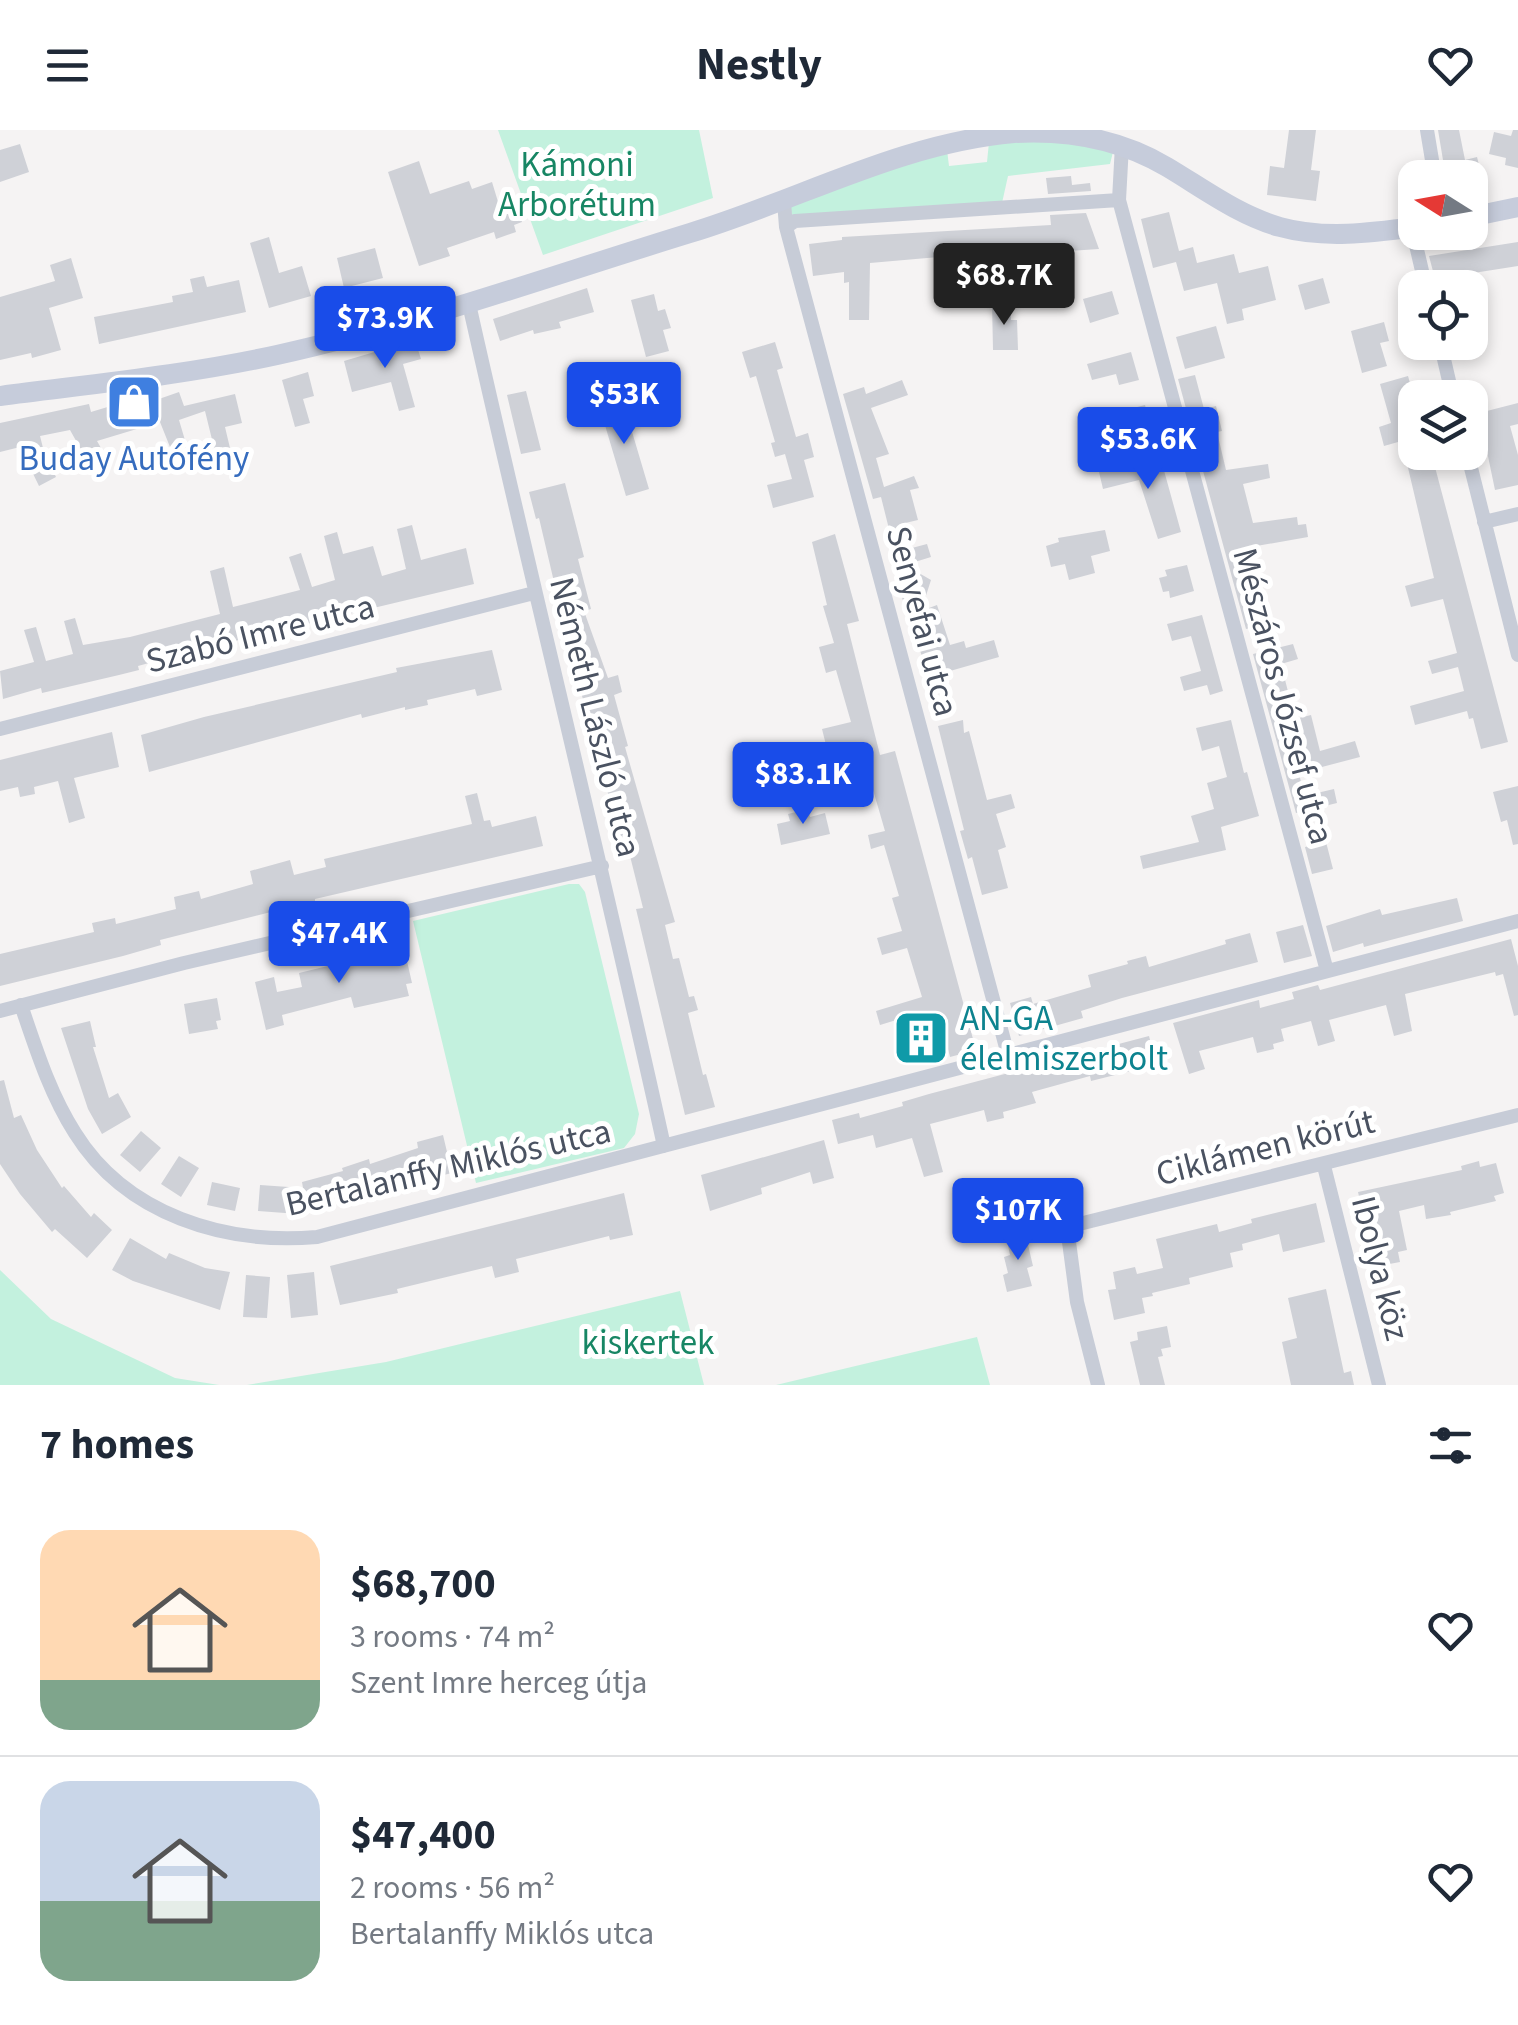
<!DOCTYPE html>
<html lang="en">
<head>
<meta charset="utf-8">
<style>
  body { margin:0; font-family:"Source Sans 3",sans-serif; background:#f2f2f3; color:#1f2937; height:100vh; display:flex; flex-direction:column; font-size:38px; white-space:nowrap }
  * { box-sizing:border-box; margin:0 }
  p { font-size:32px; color:#747a83 }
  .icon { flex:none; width:55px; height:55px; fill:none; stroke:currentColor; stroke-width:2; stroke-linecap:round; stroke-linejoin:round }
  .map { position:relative; height:1255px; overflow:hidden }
  .side { display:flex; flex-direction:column; background:#fff; flex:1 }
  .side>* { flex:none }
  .needle { width:65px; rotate:281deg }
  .controls { position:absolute; left:1398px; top:30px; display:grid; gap:20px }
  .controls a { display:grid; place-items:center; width:90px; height:90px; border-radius:20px; background:#fff; box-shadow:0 5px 15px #0003; font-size:50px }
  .price { position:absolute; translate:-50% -85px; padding:0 22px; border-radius:10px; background:#194ce9; color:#fff; font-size:32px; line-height:65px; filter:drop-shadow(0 2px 5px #0008) }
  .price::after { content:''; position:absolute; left:50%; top:60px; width:30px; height:22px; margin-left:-15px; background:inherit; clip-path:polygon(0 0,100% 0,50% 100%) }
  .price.on { background:#222; color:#fff }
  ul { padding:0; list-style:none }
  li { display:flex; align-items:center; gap:30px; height:250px; padding:0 40px }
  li+li { border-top:2px solid #e0e1e3 }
  li span { display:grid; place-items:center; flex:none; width:280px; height:200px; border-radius:30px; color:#555 }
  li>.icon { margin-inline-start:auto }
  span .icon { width:120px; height:120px; fill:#fffc; stroke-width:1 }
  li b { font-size:42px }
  h2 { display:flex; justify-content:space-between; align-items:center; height:120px; padding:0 40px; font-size:42px }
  header { display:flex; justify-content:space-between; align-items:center; height:130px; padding:0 40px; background:#fff; font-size:45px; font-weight:700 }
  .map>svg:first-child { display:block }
  .green { fill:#c3f1de }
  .building { fill:#cfd1d7 }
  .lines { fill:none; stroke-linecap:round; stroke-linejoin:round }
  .street { stroke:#c7ccd7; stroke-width:14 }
  .secondary { stroke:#c6ccdb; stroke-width:20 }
  .labels { text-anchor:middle; stroke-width:10; stroke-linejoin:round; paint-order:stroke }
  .park-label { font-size:35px; fill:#178664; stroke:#fff }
  .shop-label { font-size:35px; fill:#366cbe; stroke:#fff }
  .street-label { font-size:35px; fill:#4a5261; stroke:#fff }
  .culture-label { font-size:35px; fill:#0d838f; stroke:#fff; text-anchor:start }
</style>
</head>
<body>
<header><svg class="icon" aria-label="menu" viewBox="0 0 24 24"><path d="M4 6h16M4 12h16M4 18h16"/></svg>Nestly<svg class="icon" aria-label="heart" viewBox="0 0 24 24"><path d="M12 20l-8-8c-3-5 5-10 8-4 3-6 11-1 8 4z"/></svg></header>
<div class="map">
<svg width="1518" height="1255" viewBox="0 0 1518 1255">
  <rect width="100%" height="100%" fill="#f5f3f3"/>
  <!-- green -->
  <path class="green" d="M 498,0 L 699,0 L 713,68 L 543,125 Z
    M 1053,8 L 1113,22 L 1110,34 L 1008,46 L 1002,73 L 795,91 L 788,75 L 947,20 L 949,36 L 987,32 L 989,12 Z
    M 569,754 L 579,754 L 585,762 L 639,984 L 635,1004 L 624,1018 L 476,1053 L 413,791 Z
    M 0,1140 L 51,1189 L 175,1248 L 219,1255 L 0,1255 Z
    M 680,1161 L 704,1255 L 247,1255 L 386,1232 Z
    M 977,1207 L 990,1255 L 776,1255 Z"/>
  <!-- building -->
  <path class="building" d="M 1289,0 L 1316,0 L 1311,40 L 1320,41 L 1316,71 L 1267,65 L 1270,36 L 1284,38 Z
    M 1438,0 L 1459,0 L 1465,30 L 1477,27 L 1481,43 L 1474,44 L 1474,48 L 1446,48 Z
    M 1513,0 L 1518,0 L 1518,38 L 1505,35 L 1506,28 L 1489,24 L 1494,2 L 1511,6 Z
    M 20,14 L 29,42 L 0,52 L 0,20 Z
    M 419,31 L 430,64 L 469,51 L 472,59 L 492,52 L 499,75 L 505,73 L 508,82 L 518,79 L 522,92 L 514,95 L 516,102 L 496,109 L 494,102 L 447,118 L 450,126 L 419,136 L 388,42 Z
    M 1071,46 L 1072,55 L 1090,53 L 1091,61 L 1048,64 L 1046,48 Z
    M 1169,82 L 1179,121 L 1193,117 L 1197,133 L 1234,124 L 1239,143 L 1268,136 L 1276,170 L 1242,179 L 1244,190 L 1227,194 L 1217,153 L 1184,161 L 1176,132 L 1153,138 L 1141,89 Z
    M 1086,83 L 1099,119 L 1054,122 L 1054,126 L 1042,127 L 1043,163 L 1028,164 L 1025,116 L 978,119 L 979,127 L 970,127 L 970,146 L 951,147 L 950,126 L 870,133 L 869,190 L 849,190 L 849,152 L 844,153 L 844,142 L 813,146 L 809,114 L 842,110 L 842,107 L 1051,95 L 1050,85 Z
    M 269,107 L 279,143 L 302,136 L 311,166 L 269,178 L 250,113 Z
    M 1518,112 L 1518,136 L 1435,149 L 1429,126 Z
    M 375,118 L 383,148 L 344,158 L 337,128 Z
    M 71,128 L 83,168 L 49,178 L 61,220 L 32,228 L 31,223 L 0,230 L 0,167 L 55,151 L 50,135 Z
    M 204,146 L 207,157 L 239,150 L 246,182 L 99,214 L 94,187 L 173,172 L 172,166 L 193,162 L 190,149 Z
    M 1323,148 L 1330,173 L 1305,180 L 1298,155 Z
    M 587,158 L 594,182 L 559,192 L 561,198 L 534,204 L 533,200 L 500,211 L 493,189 Z
    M 1112,161 L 1119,184 L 1090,193 L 1083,169 Z
    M 654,164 L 658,181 L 665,179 L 671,198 L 663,200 L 669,221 L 646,227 L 631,170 Z
    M 992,172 L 1011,172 L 1011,190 L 1017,190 L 1018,220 L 993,220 Z
    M 1384,192 L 1389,211 L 1380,213 L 1387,236 L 1362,243 L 1351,201 Z
    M 1216,196 L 1225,228 L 1185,239 L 1176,207 Z
    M 415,210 L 421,229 L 403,234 L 415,277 L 399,281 L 391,252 L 352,262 L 344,231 Z
    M 775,212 L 783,238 L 777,240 L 796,307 L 808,303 L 814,327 L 804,330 L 814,367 L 773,378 L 767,355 L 792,349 L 785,324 L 775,327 L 771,313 L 775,312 L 756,246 L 750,248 L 742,222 Z
    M 1131,222 L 1139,250 L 1119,255 L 1116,244 L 1092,250 L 1087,234 Z
    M 308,242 L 314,266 L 303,269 L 310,293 L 295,297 L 282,250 Z
    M 1195,245 L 1204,279 L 1216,276 L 1222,301 L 1217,302 L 1226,340 L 1268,334 L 1270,348 L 1243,354 L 1253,393 L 1297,387 L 1298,395 L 1306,394 L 1308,407 L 1245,418 L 1256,457 L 1252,458 L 1261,495 L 1246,499 L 1178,249 Z
    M 1408,246 L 1415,271 L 1415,322 L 1431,322 L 1508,612 L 1481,619 L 1473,588 L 1469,589 L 1467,581 L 1415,595 L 1410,576 L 1464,561 L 1458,537 L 1432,544 L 1428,531 L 1457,523 L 1443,469 L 1411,477 L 1405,456 L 1434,448 L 1405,325 L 1401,326 L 1398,312 L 1384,316 L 1379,297 L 1391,293 L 1380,254 Z
    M 902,250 L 908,265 L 871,278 L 889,324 L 876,328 L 884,357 L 914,346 L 919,358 L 910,360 L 918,390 L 901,394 L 908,419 L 927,414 L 931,427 L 905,435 L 931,450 L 921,481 L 937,475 L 950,515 L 964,511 L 966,518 L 994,510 L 999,527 L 929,547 L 896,450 L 899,449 L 888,413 L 892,411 L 881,367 L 873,369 L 843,264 L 864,257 L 866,264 Z
    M 526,261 L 541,320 L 521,324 L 507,265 Z
    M 179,262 L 184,276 L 235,264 L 242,293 L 225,297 L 234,335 L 219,338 L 205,281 L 179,290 L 187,317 L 172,322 L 160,292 L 97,311 L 109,332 L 93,341 L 70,300 L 40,306 L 44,322 L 56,347 L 39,356 L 20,317 L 0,322 L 0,293 L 89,274 L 91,282 L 137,268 L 139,276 Z
    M 622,268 L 649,359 L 626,366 L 599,275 Z
    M 1518,273 L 1518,294 L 1510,296 L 1518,325 L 1518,355 L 1495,360 L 1479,283 Z
    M 1145,275 L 1152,302 L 1125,309 L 1118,282 Z
    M 1160,326 L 1181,402 L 1158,409 L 1139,350 L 1103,359 L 1099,342 Z
    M 565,353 L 584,427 L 578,429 L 591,479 L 584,481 L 608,548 L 618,545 L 622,562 L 614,565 L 628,616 L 625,617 L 675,792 L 665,795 L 673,829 L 679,828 L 689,867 L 694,866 L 698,880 L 688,883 L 703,945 L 706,944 L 715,977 L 685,985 L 636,779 L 643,778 L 627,714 L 622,716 L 577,547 L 570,514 L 578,512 L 570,484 L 562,486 L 539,388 L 536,389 L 529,362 Z
    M 412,395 L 421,430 L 466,418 L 474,454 L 189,522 L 138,536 L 139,540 L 119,545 L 42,563 L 41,558 L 3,569 L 0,541 L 34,532 L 24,500 L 36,497 L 46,531 L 73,524 L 64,491 L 75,488 L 83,515 L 130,507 L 220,484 L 210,441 L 224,437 L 233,477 L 300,460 L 289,427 L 301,423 L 312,457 L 335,450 L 324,406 L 337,402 L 343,424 L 373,416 L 382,446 L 406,439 L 397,399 Z
    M 1105,400 L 1110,421 L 1091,426 L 1095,443 L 1069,450 L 1065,434 L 1051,437 L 1046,416 L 1059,412 L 1058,408 Z
    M 835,404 L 859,491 L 847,494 L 880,625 L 895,621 L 976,920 L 950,927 L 946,911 L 915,919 L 906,887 L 880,895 L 876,881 L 922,867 L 907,818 L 882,825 L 877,808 L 902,801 L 892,768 L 899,766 L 884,715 L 871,719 L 868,705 L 885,701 L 860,615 L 828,623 L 822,599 L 851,592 L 836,540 L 826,543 L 819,517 L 834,513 L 823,476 L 827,475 L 812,412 Z
    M 1187,435 L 1194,461 L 1170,468 L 1169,461 L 1163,462 L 1159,448 L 1167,446 L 1165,440 Z
    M 1202,485 L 1223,561 L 1210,565 L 1207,555 L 1184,561 L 1180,547 L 1201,541 L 1191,506 L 1172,511 L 1167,494 Z
    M 1293,514 L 1298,529 L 1281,534 L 1295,589 L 1311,585 L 1320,621 L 1355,611 L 1360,627 L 1299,643 L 1304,666 L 1334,659 L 1337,673 L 1296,683 L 1253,524 Z
    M 492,520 L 502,560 L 477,566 L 475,559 L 427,570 L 428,575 L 405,580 L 405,577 L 362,588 L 361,584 L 149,642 L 141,605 L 204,587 L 397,542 L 396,538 Z
    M 963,590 L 964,603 L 969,601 L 987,670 L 1011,664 L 1015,678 L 996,684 L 1006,717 L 998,720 L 1008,758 L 982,765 L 972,727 L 968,729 L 960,701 L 964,700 L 938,596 Z
    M 1231,590 L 1244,643 L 1247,642 L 1259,686 L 1221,697 L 1226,720 L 1143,739 L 1140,726 L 1199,712 L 1191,686 L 1214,679 L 1207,653 L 1227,647 L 1219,616 L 1202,621 L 1196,598 Z
    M 112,602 L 119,637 L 74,648 L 85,688 L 69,693 L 58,651 L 34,657 L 35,664 L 20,667 L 18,657 L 0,661 L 0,630 Z
    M 1518,656 L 1518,714 L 1513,715 L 1507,690 L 1501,692 L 1493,662 Z
    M 477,663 L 484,691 L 490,690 L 492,697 L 536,686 L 543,716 L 315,769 L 315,771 L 160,810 L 161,815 L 123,826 L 0,856 L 0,824 L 94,802 L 92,793 L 115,788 L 116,794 L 176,779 L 174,767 L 199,761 L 201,769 L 253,754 L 250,741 L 290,730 L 294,745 L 326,737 L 324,729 L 472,694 L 465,666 Z
    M 808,679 L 810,687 L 825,683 L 830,704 L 781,715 L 777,694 L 790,691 L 788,684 Z
    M 1326,712 L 1333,739 L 1312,744 L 1305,717 Z
    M 1457,768 L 1463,791 L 1364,817 L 1363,813 L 1333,822 L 1326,796 L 1380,779 L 1382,785 Z
    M 1303,795 L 1312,826 L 1284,833 L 1276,802 Z
    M 1250,803 L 1258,832 L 1122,868 L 1081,881 L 1083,888 L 1019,906 L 1010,873 L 1031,867 L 1033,874 L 1091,857 L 1088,845 L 1128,834 L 1127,831 L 1146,826 L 1149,837 L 1226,814 L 1225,810 Z
    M 1511,809 L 1518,836 L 1518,885 L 1514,886 L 1503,844 L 1496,846 L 1495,842 L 1405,864 L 1412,901 L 1394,906 L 1386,875 L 1329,890 L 1335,911 L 1318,916 L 1311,891 L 1281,899 L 1284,911 L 1273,914 L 1274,919 L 1257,923 L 1253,907 L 1199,921 L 1205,939 L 1189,944 L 1173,893 L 1259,870 L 1260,878 L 1294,869 L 1292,862 L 1318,855 L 1320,860 Z
    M 404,818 L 412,853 L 406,854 L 409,866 L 354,878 L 351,867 L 282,885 L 284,895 L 266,900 L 255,852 L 274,847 L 277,862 L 302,857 L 299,843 L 336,834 L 335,830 L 355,825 L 356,829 Z
    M 217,868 L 221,890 L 216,891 L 218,899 L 189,904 L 184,874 Z
    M 90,891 L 96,917 L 93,917 L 109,968 L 118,963 L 131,987 L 102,1004 L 88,979 L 61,898 Z
    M 1149,906 L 1155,929 L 1142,932 L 1143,938 L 1091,951 L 1090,946 L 1032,962 L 1036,973 L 1003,982 L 1004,988 L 987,992 L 984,980 L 930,994 L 943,1042 L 924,1047 L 912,1008 L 876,1018 L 873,1005 L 838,1014 L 832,990 L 859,983 L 860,988 L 903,976 L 902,972 L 929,964 Z
    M 4,950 L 14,988 L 21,985 L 37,1020 L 62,1058 L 64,1056 L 91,1087 L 94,1083 L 112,1100 L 87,1128 L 55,1099 L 52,1102 L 20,1064 L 0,1034 L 0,951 Z
    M 141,1001 L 161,1018 L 140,1042 L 120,1025 Z
    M 443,1005 L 452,1043 L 285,1083 L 258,1081 L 260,1055 L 303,1058 L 302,1052 L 343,1041 L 342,1038 L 369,1029 L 370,1034 L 418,1018 L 417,1012 Z
    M 824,1010 L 834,1048 L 813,1054 L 810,1042 L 761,1058 L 762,1064 L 710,1081 L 701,1045 Z
    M 179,1026 L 199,1038 L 181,1067 L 161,1054 Z
    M 1479,1031 L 1480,1037 L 1496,1033 L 1504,1063 L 1494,1066 L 1496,1071 L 1450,1082 L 1451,1085 L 1426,1089 L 1424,1075 L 1399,1081 L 1407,1120 L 1398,1122 L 1400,1132 L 1384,1135 L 1382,1125 L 1373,1127 L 1358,1062 L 1462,1040 L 1461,1036 Z
    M 212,1052 L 240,1058 L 235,1081 L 207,1075 Z
    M 624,1063 L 633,1105 L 610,1110 L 609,1106 L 516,1129 L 519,1142 L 495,1148 L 492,1136 L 397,1159 L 398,1163 L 340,1175 L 330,1136 Z
    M 1316,1073 L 1325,1112 L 1283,1122 L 1279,1104 L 1242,1114 L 1243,1120 L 1230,1123 L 1233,1137 L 1189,1148 L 1190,1154 L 1152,1163 L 1153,1166 L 1142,1168 L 1145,1183 L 1114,1190 L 1108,1160 L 1116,1159 L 1113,1142 L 1135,1137 L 1137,1144 L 1163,1138 L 1156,1109 L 1217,1094 L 1219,1102 L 1252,1093 L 1251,1089 Z
    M 1025,1102 L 1033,1136 L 1027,1138 L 1032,1156 L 1007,1162 L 1003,1145 L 1008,1143 L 1004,1127 L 1010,1125 L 1006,1106 Z
    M 130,1108 L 166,1129 L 169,1123 L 205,1138 L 230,1142 L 220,1180 L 133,1151 L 112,1140 Z
    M 314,1142 L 318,1185 L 291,1188 L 287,1145 Z
    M 246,1145 L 270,1147 L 267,1188 L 243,1187 Z
    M 1326,1159 L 1344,1243 L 1351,1241 L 1354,1255 L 1291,1255 L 1282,1212 L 1297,1208 L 1288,1168 Z
    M 1167,1196 L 1171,1217 L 1161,1219 L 1163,1226 L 1158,1227 L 1165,1255 L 1140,1255 L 1130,1212 L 1138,1210 L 1137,1202 Z"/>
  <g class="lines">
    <!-- street -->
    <path class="street" d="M 1427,0 L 1435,48
      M 1122,15 L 1119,70 L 1327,841
      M 784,72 L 786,97 L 1008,925
      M 786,97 L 795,91 L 1119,70
      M 1412,98 L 1426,158
      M 469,174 C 532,455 602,734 664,1016
      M 1440,212 L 1453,268
      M 1467,322 L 1518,525
      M 1484,392 L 1518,384
      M 0,599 L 534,463
      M 21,875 C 36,919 50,964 75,1003 C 126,1085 225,1115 317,1107 L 1518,791
      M 0,881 L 184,833 L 602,736
      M 1324,1036 L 1379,1255
      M 1098,1255 L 1077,1172 L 1067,1097 L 1518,985"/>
    <!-- secondary -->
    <path class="secondary" d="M 1470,87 L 1518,77
      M 0,266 C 92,254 186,245 277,225 C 417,194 553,145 690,103 C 799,70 900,13 1014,3 C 1068,0 1120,9 1167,37 C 1204,59 1238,85 1280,97 C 1323,109 1371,103 1415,97"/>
  </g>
  <!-- icons -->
  <defs>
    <g id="shop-square" transform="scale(2.875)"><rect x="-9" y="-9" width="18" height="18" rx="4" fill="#3f7fe0" stroke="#fff"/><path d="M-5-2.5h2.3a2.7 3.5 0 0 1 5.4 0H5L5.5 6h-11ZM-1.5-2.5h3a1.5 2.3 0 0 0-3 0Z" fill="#fff"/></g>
    <g id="building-square" transform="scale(2.875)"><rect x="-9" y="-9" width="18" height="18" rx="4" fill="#0f9aa8" stroke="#fff"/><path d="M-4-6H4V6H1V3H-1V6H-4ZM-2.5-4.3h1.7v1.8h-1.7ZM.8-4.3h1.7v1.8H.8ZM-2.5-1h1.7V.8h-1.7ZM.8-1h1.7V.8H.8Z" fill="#fff"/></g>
  </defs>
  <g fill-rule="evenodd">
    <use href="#shop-square" x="134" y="272"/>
    <use href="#building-square" x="921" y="908"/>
  </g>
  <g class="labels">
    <!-- park labels -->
    <g class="park-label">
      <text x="577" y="46">Kámoni<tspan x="577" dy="40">Arborétum</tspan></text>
      <text x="648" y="1224">kiskertek</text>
    </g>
    <!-- shop labels -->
    <g class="shop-label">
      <text x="134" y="340">Buday Autófény</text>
    </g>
    <!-- street labels -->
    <g class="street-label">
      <text transform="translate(923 491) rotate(75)" y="12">Senyefai utca</text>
      <text transform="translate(260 503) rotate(-14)" y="12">Szabó Imre utca</text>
      <text transform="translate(1284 566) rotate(75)" y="12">Mészáros József utca</text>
      <text transform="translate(596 587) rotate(76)" y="12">Németh László utca</text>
      <text transform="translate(1265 1017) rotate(-14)" y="12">Ciklámen körút</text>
      <text transform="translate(448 1037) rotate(-13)" y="12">Bertalanffy Miklós utca</text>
      <text transform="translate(1381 1138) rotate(76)" y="12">Ibolya köz</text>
    </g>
    <!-- culture labels -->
    <g class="culture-label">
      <text x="960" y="900">AN-GA<tspan x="960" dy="40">élelmiszerbolt</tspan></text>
    </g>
  </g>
</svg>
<div class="controls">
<a><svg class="needle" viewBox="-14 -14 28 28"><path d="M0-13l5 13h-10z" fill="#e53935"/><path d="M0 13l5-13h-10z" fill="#747a83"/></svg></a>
<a><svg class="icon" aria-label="locate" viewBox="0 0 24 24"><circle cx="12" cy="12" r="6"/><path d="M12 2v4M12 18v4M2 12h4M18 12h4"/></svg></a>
<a><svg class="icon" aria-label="layers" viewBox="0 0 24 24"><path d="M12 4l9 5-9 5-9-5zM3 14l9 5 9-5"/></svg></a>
</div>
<b class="price on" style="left:1004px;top:198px">$68.7K</b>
<b class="price" style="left:385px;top:241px">$73.9K</b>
<b class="price" style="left:624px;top:317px">$53K</b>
<b class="price" style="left:1148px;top:362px">$53.6K</b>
<b class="price" style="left:803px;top:697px">$83.1K</b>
<b class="price" style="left:339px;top:856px">$47.4K</b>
<b class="price" style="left:1018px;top:1133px">$107K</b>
</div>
<section class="side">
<h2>7 homes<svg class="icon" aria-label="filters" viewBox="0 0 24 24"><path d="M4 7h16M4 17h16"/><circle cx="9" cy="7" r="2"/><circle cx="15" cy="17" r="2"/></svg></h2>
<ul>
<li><span style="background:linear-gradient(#ffd9b3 75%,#7fa58c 0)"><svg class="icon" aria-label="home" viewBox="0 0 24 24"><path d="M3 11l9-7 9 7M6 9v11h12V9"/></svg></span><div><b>$68,700</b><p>3 rooms · 74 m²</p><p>Szent Imre herceg útja</p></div><svg class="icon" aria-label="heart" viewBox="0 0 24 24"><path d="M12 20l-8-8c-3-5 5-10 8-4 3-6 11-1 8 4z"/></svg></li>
<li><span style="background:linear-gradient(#c9d6e8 60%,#7fa58c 0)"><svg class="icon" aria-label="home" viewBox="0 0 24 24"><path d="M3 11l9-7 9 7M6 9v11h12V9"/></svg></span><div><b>$47,400</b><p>2 rooms · 56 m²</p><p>Bertalanffy Miklós utca</p></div><svg class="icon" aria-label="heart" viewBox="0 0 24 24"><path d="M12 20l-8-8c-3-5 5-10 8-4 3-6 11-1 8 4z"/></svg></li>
</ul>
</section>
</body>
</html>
